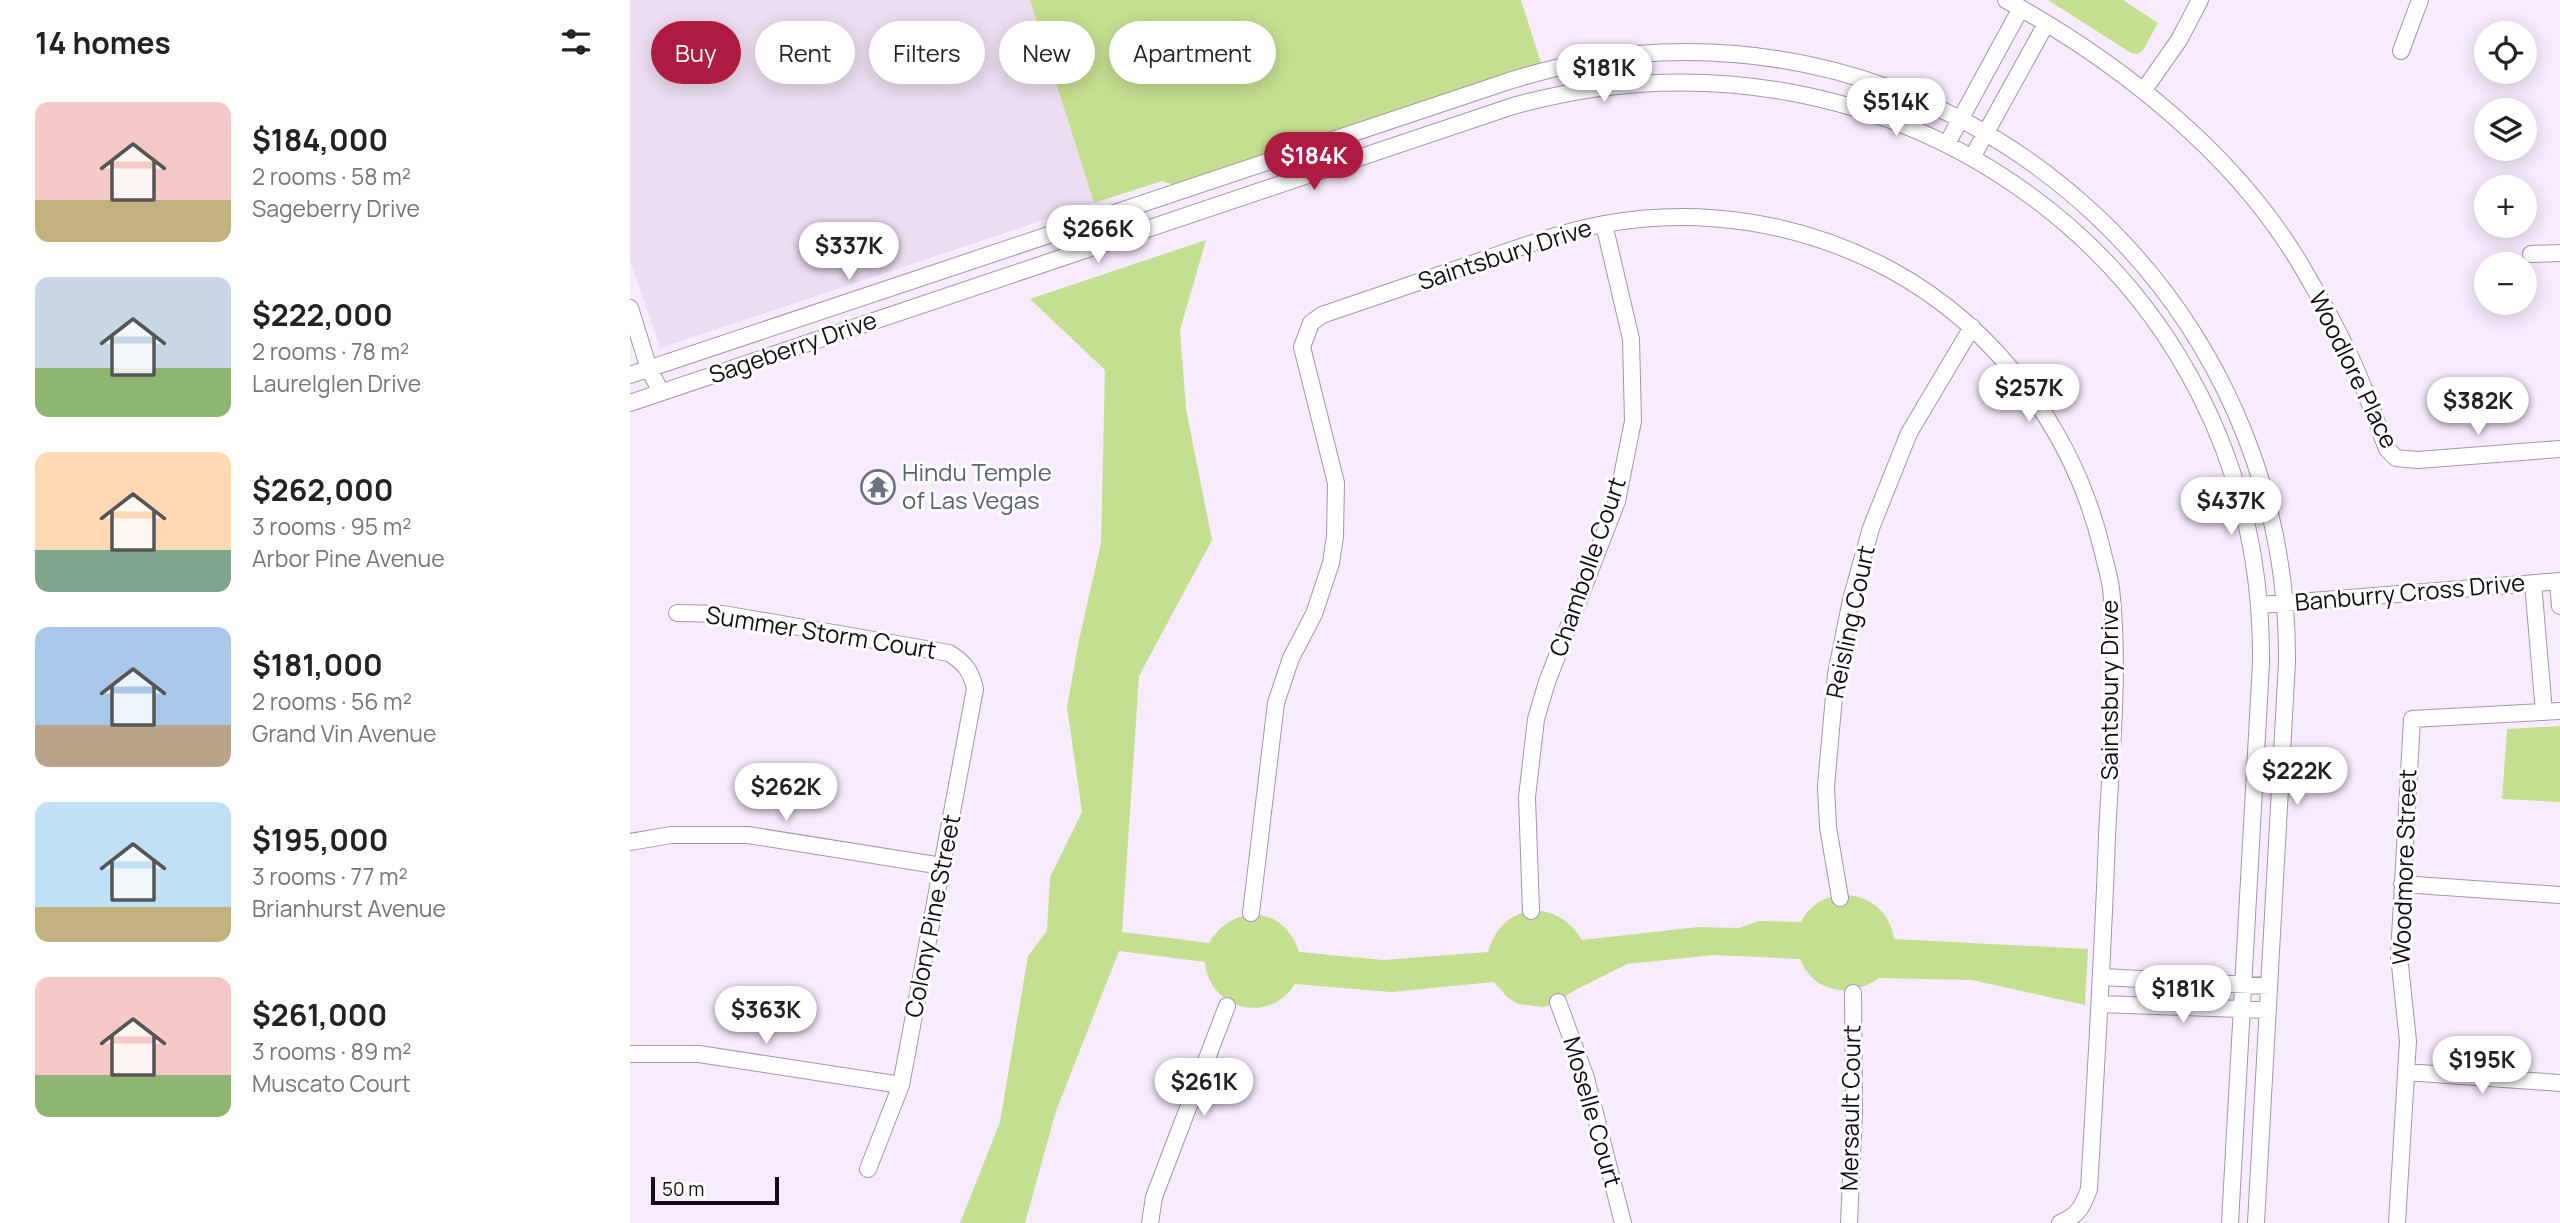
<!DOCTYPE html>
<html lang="en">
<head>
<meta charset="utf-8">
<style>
  body { margin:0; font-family:Manrope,sans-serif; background:#f2f2f2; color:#222; height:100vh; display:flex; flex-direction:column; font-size:26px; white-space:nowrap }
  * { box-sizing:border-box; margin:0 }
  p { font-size:23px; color:#767676 }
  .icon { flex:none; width:38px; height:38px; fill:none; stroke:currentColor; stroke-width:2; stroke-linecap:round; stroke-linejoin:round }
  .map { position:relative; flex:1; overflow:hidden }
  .panel { display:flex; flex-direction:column; background:#fff; width:630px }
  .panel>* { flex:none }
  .hud { position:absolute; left:21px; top:21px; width:665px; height:63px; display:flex; gap:14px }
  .buttons { position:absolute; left:1844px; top:21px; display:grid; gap:14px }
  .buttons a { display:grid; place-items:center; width:63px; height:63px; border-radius:50%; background:#fff; box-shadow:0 4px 18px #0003; font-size:35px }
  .scale { position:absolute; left:21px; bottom:18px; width:128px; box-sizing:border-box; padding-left:7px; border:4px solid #110c15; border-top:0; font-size:19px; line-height:24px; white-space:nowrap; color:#110c15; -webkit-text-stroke:5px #fefefe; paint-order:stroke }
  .price { position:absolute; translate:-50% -60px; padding:0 16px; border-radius:24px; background:#fff; color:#222; font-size:23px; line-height:46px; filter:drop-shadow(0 2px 4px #0008) }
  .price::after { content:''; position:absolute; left:50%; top:42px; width:21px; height:16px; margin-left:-10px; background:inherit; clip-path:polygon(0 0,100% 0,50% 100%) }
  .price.current { background:#af1b40; color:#fff }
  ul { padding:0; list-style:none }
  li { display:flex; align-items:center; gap:21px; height:175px; padding:0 35px }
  li span { display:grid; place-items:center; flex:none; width:196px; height:140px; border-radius:14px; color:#555 }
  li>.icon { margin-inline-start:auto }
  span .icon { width:84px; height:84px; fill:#fffc; stroke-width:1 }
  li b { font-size:30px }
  h2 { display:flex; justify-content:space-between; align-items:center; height:84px; padding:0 35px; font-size:30px }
  .tag { padding:0 24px; border-radius:32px; background:#fff; box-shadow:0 4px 18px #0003; font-size:24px; line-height:63px }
  .tag.current { background:#af1b40; color:#fff }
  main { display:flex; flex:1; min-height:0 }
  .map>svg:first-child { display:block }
  .education { fill:#ecddf0 }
  .green { fill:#c5df90 }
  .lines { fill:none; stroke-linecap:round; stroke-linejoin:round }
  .minor-casing { stroke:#a495ae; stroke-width:18 }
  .minor { stroke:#fff; stroke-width:16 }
  .labels { text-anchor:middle; stroke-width:6; stroke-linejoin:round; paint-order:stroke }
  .street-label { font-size:24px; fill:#110c15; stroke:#fefefe }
  .worship-label { font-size:24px; fill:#5b616d; stroke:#fefefe; text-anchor:start }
</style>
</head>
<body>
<main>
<section class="panel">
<h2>14 homes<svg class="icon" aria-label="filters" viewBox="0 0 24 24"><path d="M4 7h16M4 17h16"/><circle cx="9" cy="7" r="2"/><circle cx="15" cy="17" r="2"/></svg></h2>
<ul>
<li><span style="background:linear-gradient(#f6c9c9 70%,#c2b280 0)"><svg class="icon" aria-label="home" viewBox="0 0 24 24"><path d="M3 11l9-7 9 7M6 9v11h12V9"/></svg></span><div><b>$184,000</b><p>2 rooms · 58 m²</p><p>Sageberry Drive</p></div></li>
<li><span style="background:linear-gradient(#c9d6e8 65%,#8fb573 0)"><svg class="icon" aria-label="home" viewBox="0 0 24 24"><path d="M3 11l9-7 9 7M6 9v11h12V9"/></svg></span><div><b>$222,000</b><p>2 rooms · 78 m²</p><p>Laurelglen Drive</p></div></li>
<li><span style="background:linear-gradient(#ffd9b3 70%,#7fa58c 0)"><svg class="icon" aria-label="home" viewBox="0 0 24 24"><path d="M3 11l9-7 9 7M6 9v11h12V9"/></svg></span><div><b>$262,000</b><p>3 rooms · 95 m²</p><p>Arbor Pine Avenue</p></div></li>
<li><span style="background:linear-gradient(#a9c7e8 70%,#b9a48a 0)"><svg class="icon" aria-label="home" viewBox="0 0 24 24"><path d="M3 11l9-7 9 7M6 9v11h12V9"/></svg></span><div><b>$181,000</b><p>2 rooms · 56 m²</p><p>Grand Vin Avenue</p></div></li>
<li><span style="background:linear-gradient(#bfe0f5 75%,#c2b280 0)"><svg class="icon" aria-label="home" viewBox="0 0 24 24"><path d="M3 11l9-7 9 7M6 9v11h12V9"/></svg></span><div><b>$195,000</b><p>3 rooms · 77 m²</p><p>Brianhurst Avenue</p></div></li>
<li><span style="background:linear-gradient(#f6c9c9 70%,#8fb573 0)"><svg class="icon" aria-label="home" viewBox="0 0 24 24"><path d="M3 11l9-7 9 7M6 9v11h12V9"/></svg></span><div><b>$261,000</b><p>3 rooms · 89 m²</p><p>Muscato Court</p></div></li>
</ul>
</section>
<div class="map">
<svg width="1930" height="1223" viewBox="0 0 1930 1223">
  <rect width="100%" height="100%" fill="#f6ecfd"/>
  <!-- education -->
  <path class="education" d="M 0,0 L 400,0 L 464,203 L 30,348 L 0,260 Z"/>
  <!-- green -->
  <path class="green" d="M 400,0 L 891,0 L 911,63 L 544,185 L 532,181 L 464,203 Z
    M 1418,0 L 1493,0 L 1528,23 L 1513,50 L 1508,54 L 1501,53 Z
    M 576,240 L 550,330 L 556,409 L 582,540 L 509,676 L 492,932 L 579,943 C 603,902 655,906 669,952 L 753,960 L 858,952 C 872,902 926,897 952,940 L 1068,927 L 1109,928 L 1129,921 L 1171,922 C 1194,878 1258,891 1264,939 L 1458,949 L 1455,1005 L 1342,980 L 1249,978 C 1221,998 1184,994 1170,959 L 1084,955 L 997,964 L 945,990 L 925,1003 L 913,1007 L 888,1004 L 877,997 L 864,982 L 761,992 L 665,984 C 640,1025 579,1010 575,962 L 489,951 L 426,1111 L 395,1223 L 330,1223 L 370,1122 L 398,956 L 417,931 L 420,877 L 452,812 L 437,707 L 449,640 L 471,543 L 475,370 L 400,299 Z
    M 1930,726 L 1930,802 L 1872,799 L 1877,729 Z"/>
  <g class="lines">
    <!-- minor casing -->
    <g class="minor-casing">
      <path id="minor" d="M 1376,0 C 1489,62 1606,154 1672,267 C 1689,296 1706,326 1720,356 C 1734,386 1745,418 1757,449 L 1766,458 L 1788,460 L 1930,449
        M 1771,51 L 1790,0
        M 1514,90 L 1549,40 L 1570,0
        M 1318,142 L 1391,8
        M 1343,156 L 1416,24
        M 1901,254 L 1930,253
        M 0,308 L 19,369 L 31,392
        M 0,375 L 879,81 C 921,68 964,58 1007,54 C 1360,26 1660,309 1657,662 L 1626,1223
        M 0,403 L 883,106 C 1261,0 1635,265 1631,663 L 1600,1223
        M 1928,582 L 1930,606
        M 1903,583 L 1914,712
        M 1630,605 L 1930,581
        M 47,613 L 93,614 L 319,653 C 335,663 341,671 345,689 L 271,1085 L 238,1169
        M 0,842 L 41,835 L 118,835 L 312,866
        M 1772,884 L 1930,895
        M 1210,898 L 1198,827 L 1196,786 L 1206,674 L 1221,600 L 1241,528 L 1279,433 L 1342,327
        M 901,911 L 897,797 L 906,719 L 917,682 L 987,501 L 1003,421 L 1001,339 L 974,224
        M 621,913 L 646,703 L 661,658 L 684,614 L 701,563 L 705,536 L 706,483 L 672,347 L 681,323 L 692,315 C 747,296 803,277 859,258 C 896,245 935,231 974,224 C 1072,206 1173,223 1261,270 C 1367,328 1444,432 1472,549 C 1475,562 1479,575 1481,588 C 1490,670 1481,754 1477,836 C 1473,954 1466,1071 1459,1189 C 1453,1206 1448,1216 1430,1223
        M 1472,977 L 1639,986
        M 928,1002 L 956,1078 L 993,1223
        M 1470,1004 L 1638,1010
        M 0,1054 L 69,1054 L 271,1085
        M 1776,1072 L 1930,1083
        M 520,1223 L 524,1197 L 597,1006
        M 1219,1223 L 1224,1113 L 1223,993
        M 1767,1223 L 1778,1041 L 1769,956 L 1782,719 L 1930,711"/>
    </g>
    <!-- minor -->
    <use href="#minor" class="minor"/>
  </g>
  <!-- icons -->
  <defs>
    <g id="temple-ring" transform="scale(1.75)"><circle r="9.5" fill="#fefefe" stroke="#6b7280" stroke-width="1.5"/><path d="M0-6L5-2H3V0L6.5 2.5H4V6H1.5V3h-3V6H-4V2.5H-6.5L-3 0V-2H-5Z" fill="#6b7280"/></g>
  </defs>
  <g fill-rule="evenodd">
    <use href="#temple-ring" x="248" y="487"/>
  </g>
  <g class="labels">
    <!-- street labels -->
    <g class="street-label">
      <text transform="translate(875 255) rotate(-18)" y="8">Saintsbury Drive</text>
      <text transform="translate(163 348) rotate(-19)" y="8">Sageberry Drive</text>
      <text transform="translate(1723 370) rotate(64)" y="8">Woodlore Place</text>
      <text transform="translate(958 567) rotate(-71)" y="8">Chambolle Court</text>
      <text transform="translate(1780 593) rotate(-5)" y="8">Banburry Cross Drive</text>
      <text transform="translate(1221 622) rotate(-78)" y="8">Reisling Court</text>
      <text transform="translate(191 633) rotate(9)" y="8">Summer Storm Court</text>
      <text transform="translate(1480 690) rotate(-90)" y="8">Saintsbury Drive</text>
      <text transform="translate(1775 867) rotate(-88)" y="8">Woodmore Street</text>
      <text transform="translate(303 916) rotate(-79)" y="8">Colony Pine Street</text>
      <text transform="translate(1221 1108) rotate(-89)" y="8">Mersault Court</text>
      <text transform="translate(962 1112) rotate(74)" y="8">Moselle Court</text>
    </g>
    <!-- worship labels -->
    <g class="worship-label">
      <text x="272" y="481">Hindu Temple<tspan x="272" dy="28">of Las Vegas</tspan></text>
    </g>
  </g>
</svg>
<div class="buttons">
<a><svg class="icon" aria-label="locate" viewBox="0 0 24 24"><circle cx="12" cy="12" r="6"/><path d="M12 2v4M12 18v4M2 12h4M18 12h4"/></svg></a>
<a><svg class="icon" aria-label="layers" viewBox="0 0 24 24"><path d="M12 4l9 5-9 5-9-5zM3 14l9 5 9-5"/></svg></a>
<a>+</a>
<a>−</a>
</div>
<div class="scale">50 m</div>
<b class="price" style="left:974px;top:104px">$181K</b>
<b class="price" style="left:1266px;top:138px">$514K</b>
<b class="price current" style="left:684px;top:192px">$184K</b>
<b class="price" style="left:468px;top:265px">$266K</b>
<b class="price" style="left:219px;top:282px">$337K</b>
<b class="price" style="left:1399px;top:424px">$257K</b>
<b class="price" style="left:1848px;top:437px">$382K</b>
<b class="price" style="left:1601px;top:537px">$437K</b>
<b class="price" style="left:1667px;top:807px">$222K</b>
<b class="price" style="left:156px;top:823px">$262K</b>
<b class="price" style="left:1553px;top:1025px">$181K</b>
<b class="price" style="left:136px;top:1046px">$363K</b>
<b class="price" style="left:1852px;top:1096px">$195K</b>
<b class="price" style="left:574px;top:1118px">$261K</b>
<div class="hud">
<a class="tag current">Buy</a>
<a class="tag">Rent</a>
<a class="tag">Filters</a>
<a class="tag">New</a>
<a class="tag">Apartment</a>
</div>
</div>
</main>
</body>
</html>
